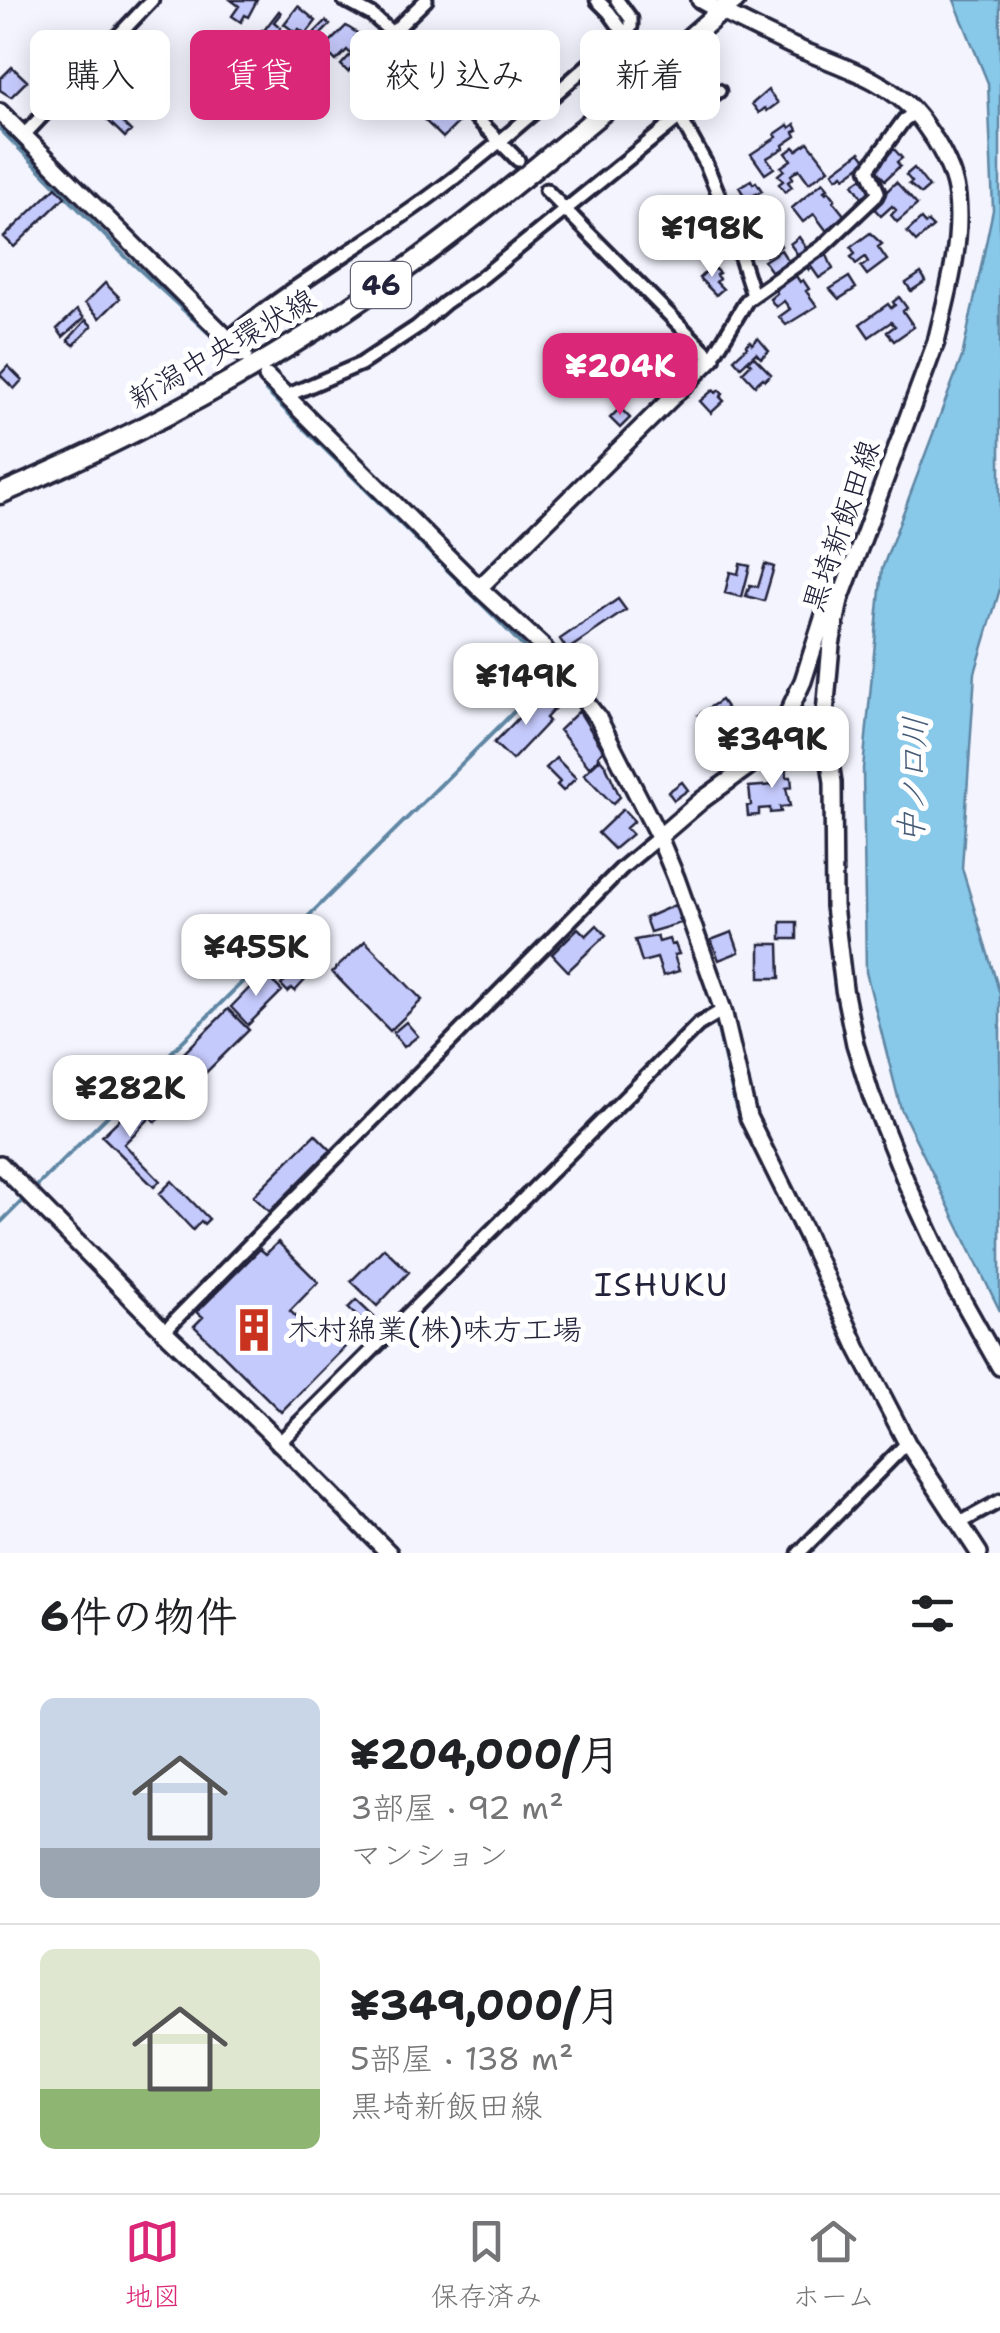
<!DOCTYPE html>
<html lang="ja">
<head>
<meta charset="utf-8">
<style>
  body { margin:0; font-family:"Shantell Sans","Klee One",sans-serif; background:#f2f2f2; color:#202124; height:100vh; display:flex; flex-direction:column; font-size:38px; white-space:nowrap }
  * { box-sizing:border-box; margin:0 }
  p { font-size:32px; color:#757577 }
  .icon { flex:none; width:55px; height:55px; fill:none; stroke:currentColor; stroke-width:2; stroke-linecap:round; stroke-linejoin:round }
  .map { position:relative; height:1553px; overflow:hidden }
  .side { display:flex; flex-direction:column; background:#fff; flex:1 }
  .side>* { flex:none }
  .banner { position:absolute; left:30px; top:30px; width:940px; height:90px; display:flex; gap:20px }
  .price { position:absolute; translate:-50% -85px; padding:0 22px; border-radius:20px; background:#fff; color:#222; font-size:32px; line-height:65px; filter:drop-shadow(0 2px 5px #0008) }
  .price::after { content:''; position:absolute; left:50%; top:60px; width:30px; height:22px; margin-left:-15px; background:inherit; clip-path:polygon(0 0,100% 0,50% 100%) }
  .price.current { background:#db2777; color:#fff }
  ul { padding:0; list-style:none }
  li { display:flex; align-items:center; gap:30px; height:250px; padding:0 40px }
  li+li { border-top:2px solid #e0e0e0 }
  li span { display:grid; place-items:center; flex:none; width:280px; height:200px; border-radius:15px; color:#555 }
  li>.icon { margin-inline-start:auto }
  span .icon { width:120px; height:120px; fill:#fffc; stroke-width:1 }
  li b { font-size:42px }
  h2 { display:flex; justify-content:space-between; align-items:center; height:120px; padding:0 40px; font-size:42px }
  .chip { padding:0 35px; border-radius:15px; background:#fff; box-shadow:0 5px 25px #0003; font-size:35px; line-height:90px }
  .chip.current { background:#db2777; color:#fff }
  .tab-bar { display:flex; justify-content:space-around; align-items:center; height:140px; border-top:2px solid #e0e0e0; background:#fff; font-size:28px; color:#757577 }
  .tab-bar a { display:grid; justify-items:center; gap:5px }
  .tab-bar .current { color:#db2777 }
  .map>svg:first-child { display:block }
  .water { fill:#88c8e9; stroke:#5f86a3; stroke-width:2.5 }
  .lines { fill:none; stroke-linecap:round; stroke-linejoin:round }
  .stream { stroke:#5f86a3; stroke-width:4 }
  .building { fill:#c5cafc; stroke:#22223b; stroke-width:2.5 }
  .street-casing { stroke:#22223b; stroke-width:19 }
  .secondary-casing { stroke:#22223b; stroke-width:22 }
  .primary-casing { stroke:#22223b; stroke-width:25 }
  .street { stroke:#fff; stroke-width:11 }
  .secondary { stroke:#fff; stroke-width:15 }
  .primary { stroke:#fff; stroke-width:18 }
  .labels { text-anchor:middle; stroke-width:10; stroke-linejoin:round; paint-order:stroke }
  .shield { fill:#fff; stroke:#646476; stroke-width:2.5 }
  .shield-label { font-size:28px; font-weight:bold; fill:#22223b }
  .street-label { font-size:30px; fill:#22223b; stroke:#fff }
  .poi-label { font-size:30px; fill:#22223b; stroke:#fff; text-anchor:start }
  .water-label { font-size:32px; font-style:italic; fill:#465c78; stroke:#fff }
  .neighbourhood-label { font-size:32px; letter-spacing:2.5px; fill:#22223b; stroke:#fff }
</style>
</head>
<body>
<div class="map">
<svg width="1000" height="1553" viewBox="0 0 1000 1553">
  <rect width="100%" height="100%" fill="#f3f4fe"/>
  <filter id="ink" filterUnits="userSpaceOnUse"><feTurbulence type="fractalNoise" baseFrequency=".01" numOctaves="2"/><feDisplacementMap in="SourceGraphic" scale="20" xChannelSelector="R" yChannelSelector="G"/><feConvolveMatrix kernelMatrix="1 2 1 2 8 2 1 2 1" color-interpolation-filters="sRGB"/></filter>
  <g filter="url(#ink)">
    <!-- water -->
    <path class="water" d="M 954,0 L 1000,0 L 1000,589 L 975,673 L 962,868 L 1000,994 L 1000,1311 L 901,1109 L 866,972 L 863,769 L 882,569 L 962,357 L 993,210 L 988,83 Z"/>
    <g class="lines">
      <!-- stream -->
      <path class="stream" d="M 0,129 L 128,259 L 213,337
        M 266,391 L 496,618 L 576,702
        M 634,805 L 672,888
        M 716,1020 L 736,1108 L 816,1275
        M 32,1191 L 552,674
        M 0,1223 L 25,1198"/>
    </g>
    <!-- building -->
    <path class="building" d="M 231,0 L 257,0 L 248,17 L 245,15 L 241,22 L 232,16 L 239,6 Z
      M 298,6 L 316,21 L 306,34 L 299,29 L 296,33 L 284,24 Z
      M 279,11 L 281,13 L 274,22 L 281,28 L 274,36 L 265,29 Z
      M 326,21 L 330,25 L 314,41 L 319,46 L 325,40 L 329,43 L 346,26 L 359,34 L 355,37 L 361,43 L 367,37 L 375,44 L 348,72 L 341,65 L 351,54 L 347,50 L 336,61 L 327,52 L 320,60 L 303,44 Z
      M 262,30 L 271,38 L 258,52 L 249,43 Z
      M 390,49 L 402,60 L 382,80 L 370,69 Z
      M 12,67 L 27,81 L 11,97 L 0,90 L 0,79 Z
      M 406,69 L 460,121 L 443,138 L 389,86 Z
      M 768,90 L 778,103 L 767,111 L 765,108 L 759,113 L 752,104 Z
      M 94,94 L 131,131 L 125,137 L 88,101 Z
      M 795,124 L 798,130 L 794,132 L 796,136 L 783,145 L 784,148 L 767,158 L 774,168 L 765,174 L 751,154 L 777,137 L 775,134 L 788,125 L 790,128 Z
      M 808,142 L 829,169 L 809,183 L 799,169 L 791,175 L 793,178 L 788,182 L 792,187 L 785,192 L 779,184 L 783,181 L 778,175 L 784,170 L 781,167 L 791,160 L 786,153 L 794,147 L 797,150 Z
      M 894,149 L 902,158 L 897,162 L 900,166 L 885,180 L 874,168 Z
      M 860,152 L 867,161 L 845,177 L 843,174 L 837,178 L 833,172 Z
      M 914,168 L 929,187 L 921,194 L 909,184 L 912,182 L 906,175 Z
      M 862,178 L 872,193 L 863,199 L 853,184 Z
      M 751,180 L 753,184 L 756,182 L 762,191 L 746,199 L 739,187 Z
      M 823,182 L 828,188 L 824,191 L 826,193 L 829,191 L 835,199 L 833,201 L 848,220 L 829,234 L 814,214 L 803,222 L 792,208 Z
      M 896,182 L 917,205 L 897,222 L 891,215 L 896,210 L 892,206 L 881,216 L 872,206 Z
      M 56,187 L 65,197 L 14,247 L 4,237 Z
      M 921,219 L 925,224 L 928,222 L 933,227 L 916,242 L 907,232 Z
      M 771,230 L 781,246 L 766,256 L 756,240 Z
      M 870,233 L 882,244 L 878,247 L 887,260 L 867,275 L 861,267 L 868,262 L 865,257 L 856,264 L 851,257 L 855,254 L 851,247 Z
      M 799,237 L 807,249 L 798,255 L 790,244 Z
      M 781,250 L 788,261 L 772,272 L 764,261 Z
      M 821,253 L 824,257 L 827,255 L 833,269 L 819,278 L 812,268 L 809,270 L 805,264 Z
      M 712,266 L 719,273 L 716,275 L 719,279 L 716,282 L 723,289 L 716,295 L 699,278 Z
      M 921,273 L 926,281 L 911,291 L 906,283 Z
      M 789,275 L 792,279 L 796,276 L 800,282 L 803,280 L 809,289 L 806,291 L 817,306 L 786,325 L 779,317 L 790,309 L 784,301 L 776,307 L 770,299 L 777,293 L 775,290 L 783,284 L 781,281 Z
      M 849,277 L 856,288 L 839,299 L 830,289 Z
      M 105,283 L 120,298 L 100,318 L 85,303 Z
      M 899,297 L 907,308 L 903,311 L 914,327 L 894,341 L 887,332 L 895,326 L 891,322 L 869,337 L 860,324 L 888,304 L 891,308 L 895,305 L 893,302 Z
      M 77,310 L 84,318 L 63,337 L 57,329 Z
      M 86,320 L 92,326 L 74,345 L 68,340 Z
      M 758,338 L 769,351 L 761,358 L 756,353 L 741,367 L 734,359 L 747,347 L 746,345 L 750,341 L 752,344 Z
      M 753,356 L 771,374 L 765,380 L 763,378 L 755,385 L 743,372 L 751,364 L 748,361 Z
      M 8,366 L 22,380 L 14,389 L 0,375 Z
      M 713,390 L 716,393 L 719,390 L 723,394 L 720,397 L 724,401 L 711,413 L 700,401 Z
      M 620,408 L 630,418 L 620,428 L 610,418 Z
      M 740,564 L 750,566 L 742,597 L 725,593 L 730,572 L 738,574 Z
      M 765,564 L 774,567 L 764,601 L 746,596 L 750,585 L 758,587 Z
      M 618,599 L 626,610 L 567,650 L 560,639 Z
      M 542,694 L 556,707 L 546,718 L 549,721 L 512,760 L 494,743 Z
      M 721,700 L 748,739 L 734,749 L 715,721 L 706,727 L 698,715 Z
      M 579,711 L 603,750 L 598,756 L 600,758 L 589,767 L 559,730 Z
      M 789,755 L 789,762 L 781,763 L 782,770 L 786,769 L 786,777 L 791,777 L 792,787 L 786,788 L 790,806 L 780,807 L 781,812 L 770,813 L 770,808 L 759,809 L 759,815 L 748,816 L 747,806 L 751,805 L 749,787 L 774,785 L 772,764 L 778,764 L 778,756 Z
      M 556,758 L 576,778 L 563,791 L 557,785 L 560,782 L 546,768 Z
      M 600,759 L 606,766 L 620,797 L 613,804 L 584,774 Z
      M 682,782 L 688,790 L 674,800 L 668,792 Z
      M 623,809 L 634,821 L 626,828 L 632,834 L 614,849 L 598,833 Z
      M 675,905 L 681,923 L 650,932 L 645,918 Z
      M 781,922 L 797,922 L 797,939 L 781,939 Z
      M 597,925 L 606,935 L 568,971 L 552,954 L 578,928 L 586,936 Z
      M 310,927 L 321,937 L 309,950 L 298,940 Z
      M 732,932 L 739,952 L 719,960 L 711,940 Z
      M 657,936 L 659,942 L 669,939 L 671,945 L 675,944 L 679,954 L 674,955 L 679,971 L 663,976 L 657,958 L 642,962 L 635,940 Z
      M 365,941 L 422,1000 L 390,1031 L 332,972 Z
      M 760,944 L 779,944 L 780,978 L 760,978 Z
      M 296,969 L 306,979 L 295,991 L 292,988 L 288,992 L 281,985 Z
      M 264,973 L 282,991 L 248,1025 L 231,1007 Z
      M 228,1009 L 249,1030 L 156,1122 L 136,1101 Z
      M 406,1022 L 418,1036 L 404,1047 L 393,1033 Z
      M 135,1104 L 149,1119 L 124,1144 L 160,1181 L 154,1187 L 102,1136 Z
      M 315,1134 L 331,1150 L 269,1212 L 253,1196 Z
      M 172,1181 L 209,1219 L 204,1224 L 201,1221 L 193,1230 L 159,1194 Z
      M 278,1242 L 318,1282 L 290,1311 L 323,1343 L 333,1333 L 346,1346 L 281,1412 L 194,1326 L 203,1317 L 197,1312 L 260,1249 L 266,1254 Z
      M 384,1248 L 409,1272 L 377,1306 L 351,1281 Z
      M 356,1300 L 374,1317 L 366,1325 L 348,1308 Z"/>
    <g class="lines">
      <!-- street casing -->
      <g class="street-casing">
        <path id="street" d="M 344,0 L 372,15 L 392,33 L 518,160
          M 597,0 L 609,12 L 641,57
          M 392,33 L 426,0
          M 667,94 L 706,164 L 727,215 L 753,295
          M 24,135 L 152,0
          M 546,190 L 712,358 L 747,300 L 822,247 L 876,196 L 878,192 L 868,169 L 904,120 L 916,112
          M 229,338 C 294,283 369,242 436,192 C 502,143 562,87 624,34 L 631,27 L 631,19 L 617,0
          M 286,396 L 361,364 L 417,327 L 445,303 L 481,278 L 681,116 L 719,91
          M 164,1331 L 622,868 L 659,837
          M 278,1444 L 698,1025 L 723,1010
          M 960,1523 L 1000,1501
          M 799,1553 L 907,1443"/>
      </g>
      <!-- secondary casing -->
      <g class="secondary-casing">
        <path id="secondary" d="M 700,0 C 729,16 760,31 790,45 C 832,64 888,78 917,115 C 924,123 929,132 935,140 C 946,158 955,176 957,197 C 962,246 947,295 936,342 L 840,600 L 831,645 L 824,725 L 833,782 L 834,906 L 844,989 L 855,1044 L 871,1095 L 907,1184 L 955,1287 L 1000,1367
          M 0,112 L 244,355
          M 267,377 L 479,588 L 542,646 L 598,718 L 659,837 L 676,878 L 723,1010 L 748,1117 L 805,1232 L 858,1349 L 907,1443 L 979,1553
          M 479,588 L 712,358
          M 659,837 L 702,800 L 749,766 L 776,739 L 803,681 L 826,609 L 840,600
          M 0,1164 L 164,1331 L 267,1430 L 389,1553"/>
      </g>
      <!-- primary casing -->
      <g class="primary-casing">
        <path id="primary" d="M 0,494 C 157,427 312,342 448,237 C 516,185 582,130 648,74 C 678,50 705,23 735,0"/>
      </g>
      <!-- street -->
      <use href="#street" class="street"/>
      <!-- secondary -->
      <use href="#secondary" class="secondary"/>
      <!-- primary -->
      <use href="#primary" class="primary"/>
    </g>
  </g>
  <!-- icons -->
  <defs>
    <g id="building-bare" transform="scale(3.45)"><path d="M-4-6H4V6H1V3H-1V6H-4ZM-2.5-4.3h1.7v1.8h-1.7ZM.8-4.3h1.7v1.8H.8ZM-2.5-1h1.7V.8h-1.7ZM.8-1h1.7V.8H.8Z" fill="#c8321e" stroke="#fff" stroke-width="2.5" paint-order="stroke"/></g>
  </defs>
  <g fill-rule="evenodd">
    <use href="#building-bare" x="254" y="1330"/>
  </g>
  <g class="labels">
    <!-- shield labels -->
    <rect class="shield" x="351" y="262" width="60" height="46" rx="8"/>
    <g class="shield-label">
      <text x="381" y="295">46</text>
    </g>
    <!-- street labels -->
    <g class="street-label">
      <text transform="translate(222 349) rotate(-30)" y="10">新潟中央環状線</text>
      <text transform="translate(841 526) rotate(-71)" y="10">黒埼新飯田線</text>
    </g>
    <!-- poi labels -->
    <g class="poi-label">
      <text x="287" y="1340">木村綿業(株)味方工場</text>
    </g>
    <!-- water labels -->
    <g class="water-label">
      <text transform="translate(913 780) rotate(-88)" y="11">中ノ口川</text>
    </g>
    <!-- neighbourhood labels -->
    <g class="neighbourhood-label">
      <text x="662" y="1296">ISHUKU</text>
    </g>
  </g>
</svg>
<b class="price" style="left:712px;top:280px">¥198K</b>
<b class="price current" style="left:620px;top:418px">¥204K</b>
<b class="price" style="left:526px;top:728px">¥149K</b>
<b class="price" style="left:772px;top:791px">¥349K</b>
<b class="price" style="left:256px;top:999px">¥455K</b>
<b class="price" style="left:130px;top:1140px">¥282K</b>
<div class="banner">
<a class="chip">購入</a>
<a class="chip current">賃貸</a>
<a class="chip">絞り込み</a>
<a class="chip">新着</a>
</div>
</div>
<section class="side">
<h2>6件の物件<svg class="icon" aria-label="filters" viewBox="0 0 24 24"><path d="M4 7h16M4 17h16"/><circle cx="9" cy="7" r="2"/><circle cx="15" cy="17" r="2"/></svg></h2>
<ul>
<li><span style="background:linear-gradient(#c9d6e8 75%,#9aa5b1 0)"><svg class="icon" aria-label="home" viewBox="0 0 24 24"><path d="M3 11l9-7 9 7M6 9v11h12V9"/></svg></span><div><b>¥204,000/月</b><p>3部屋 · 92 m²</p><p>マンション</p></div></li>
<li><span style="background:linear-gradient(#dfe7d0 70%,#8fb573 0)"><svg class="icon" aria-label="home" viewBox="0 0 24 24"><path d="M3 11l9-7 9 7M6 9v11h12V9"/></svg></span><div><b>¥349,000/月</b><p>5部屋 · 138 m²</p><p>黒埼新飯田線</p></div></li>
</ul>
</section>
<nav class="tab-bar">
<a class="current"><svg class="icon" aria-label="map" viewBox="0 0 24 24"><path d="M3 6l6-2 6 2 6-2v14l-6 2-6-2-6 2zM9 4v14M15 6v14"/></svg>地図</a>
<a><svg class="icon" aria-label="saved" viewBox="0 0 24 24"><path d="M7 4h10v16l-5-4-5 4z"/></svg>保存済み</a>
<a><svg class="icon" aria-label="home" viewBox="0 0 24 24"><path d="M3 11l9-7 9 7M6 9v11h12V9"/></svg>ホーム</a>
</nav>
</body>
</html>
